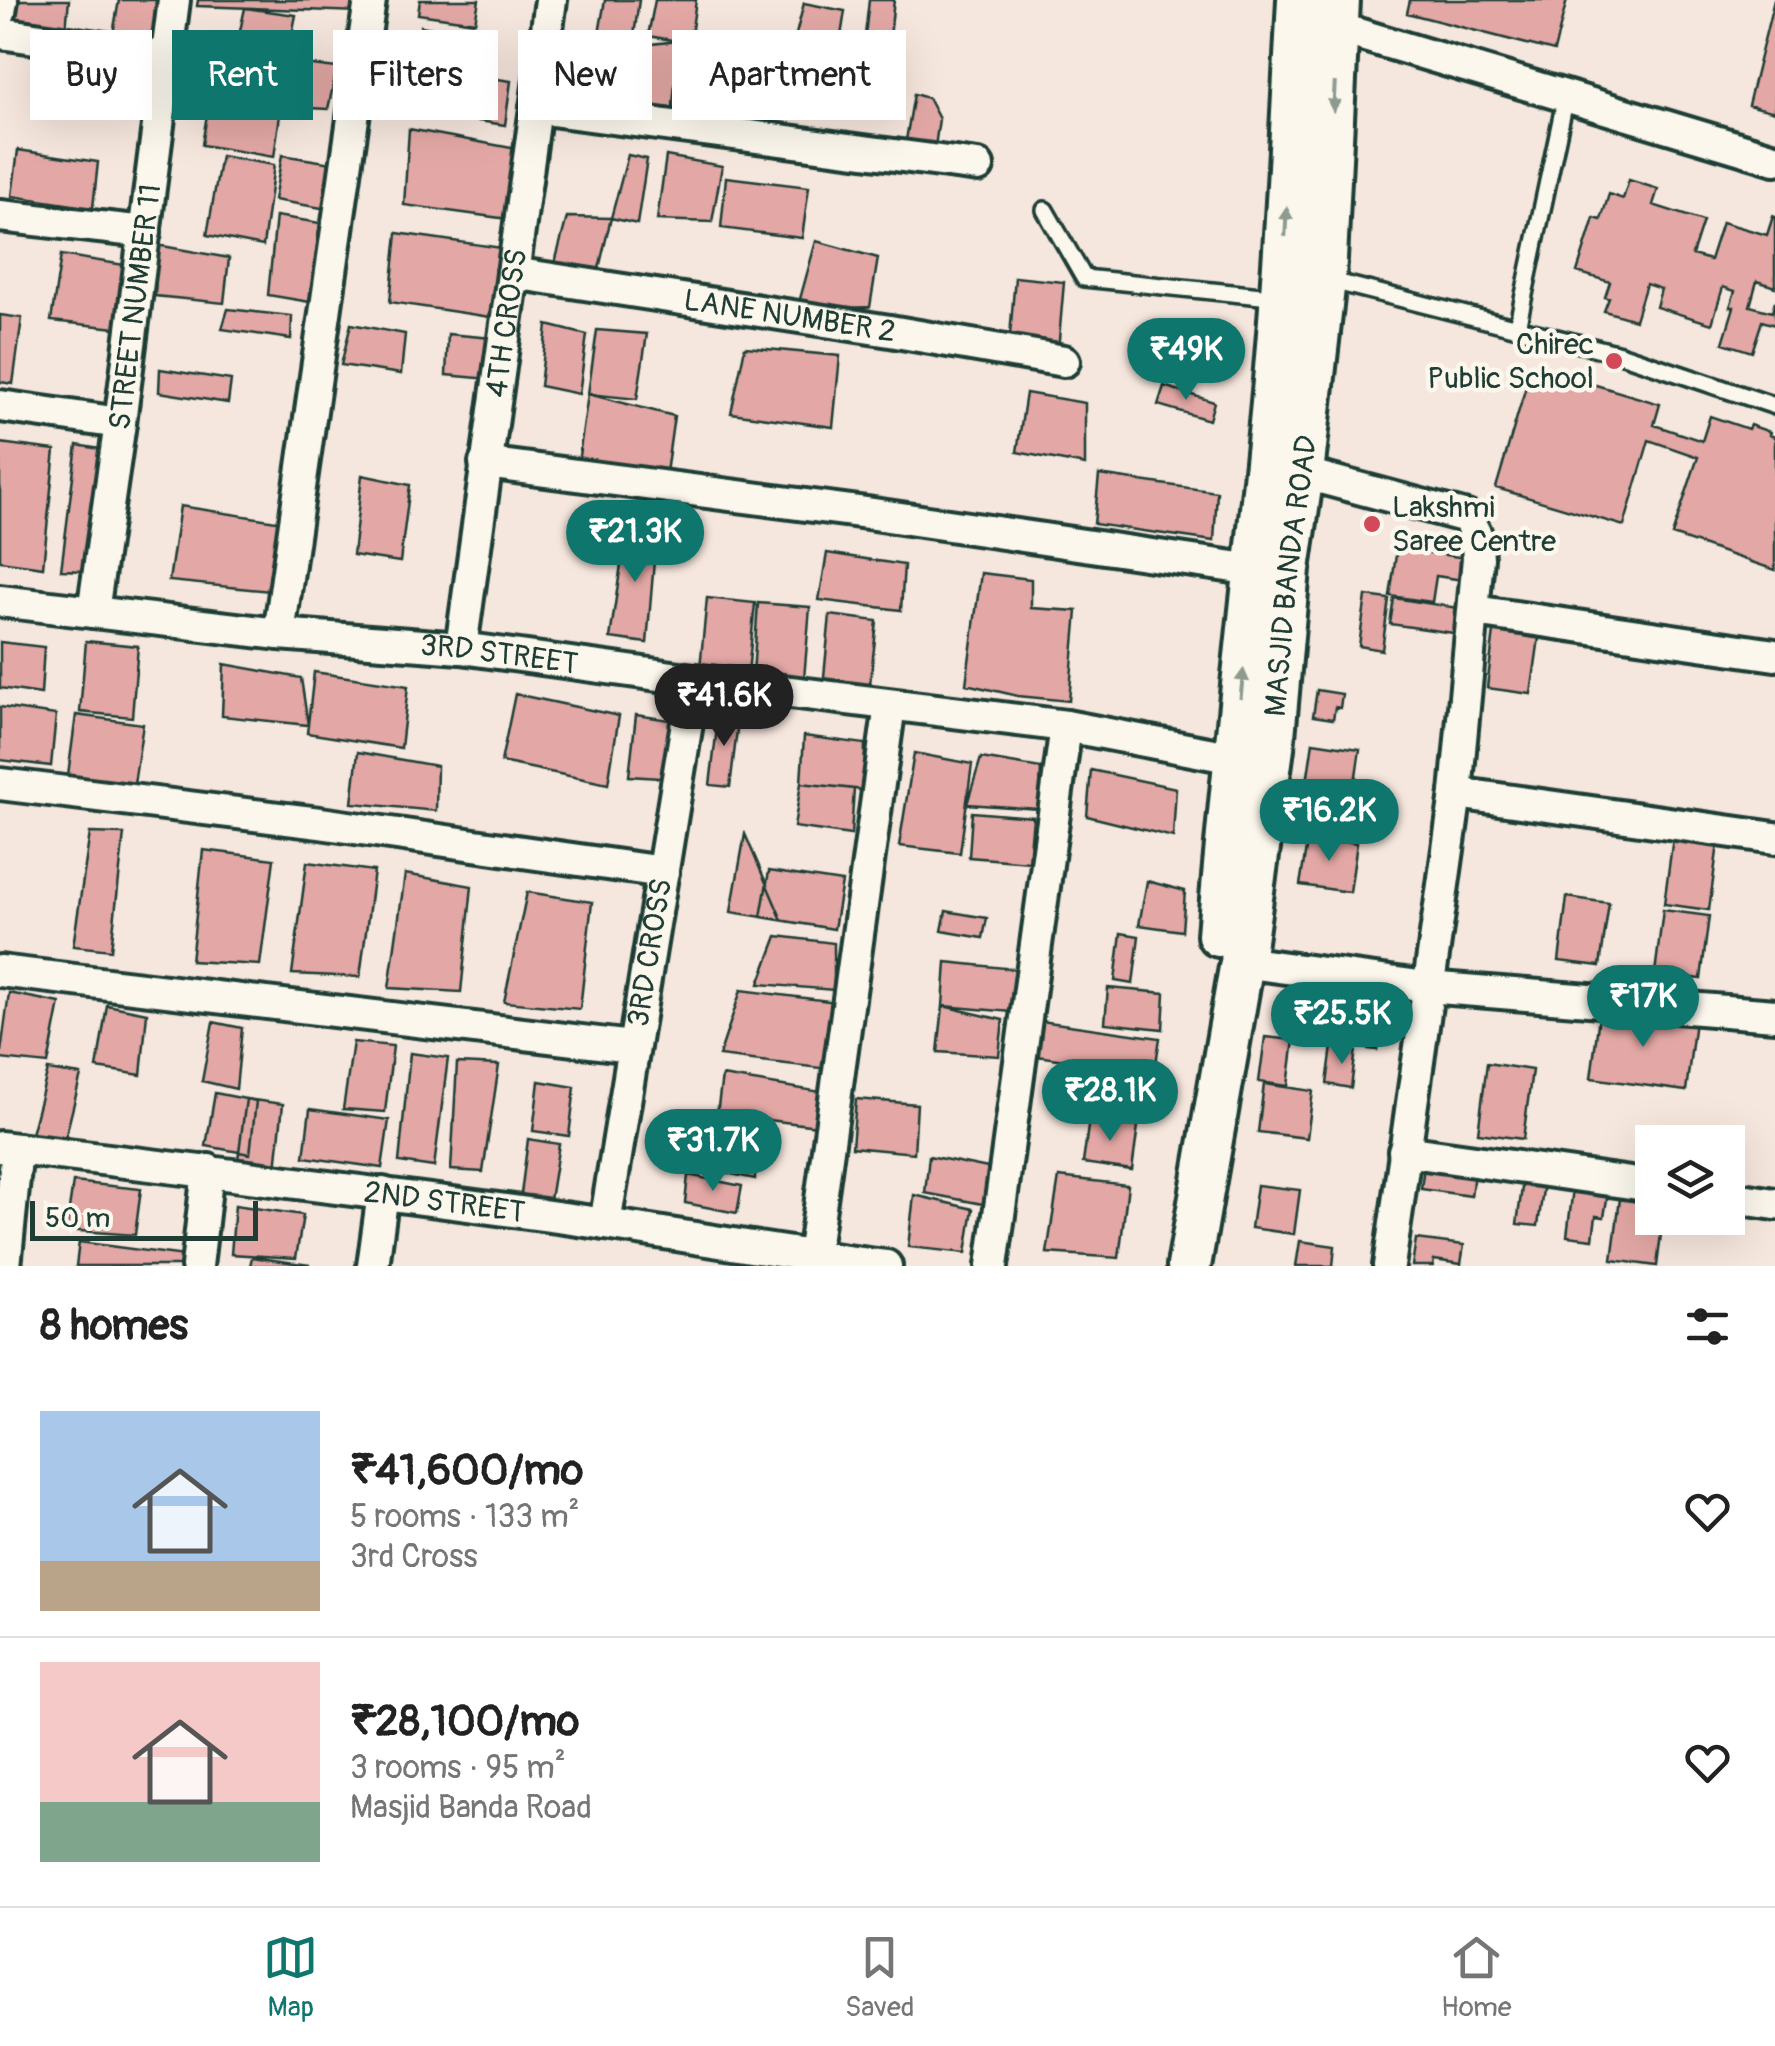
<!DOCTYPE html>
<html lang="en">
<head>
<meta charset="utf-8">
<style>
  body { margin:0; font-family:Pangolin,sans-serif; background:#f2f2f2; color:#222; height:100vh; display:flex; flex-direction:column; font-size:38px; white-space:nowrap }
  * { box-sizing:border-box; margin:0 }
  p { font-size:32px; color:#767676 }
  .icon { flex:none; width:55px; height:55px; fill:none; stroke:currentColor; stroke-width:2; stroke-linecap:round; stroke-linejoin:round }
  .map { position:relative; height:1266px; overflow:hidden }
  .details { display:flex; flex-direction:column; background:#fff; flex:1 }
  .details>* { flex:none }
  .top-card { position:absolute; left:30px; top:30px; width:1000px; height:90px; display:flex; gap:20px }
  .fabs { position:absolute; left:1635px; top:1125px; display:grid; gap:20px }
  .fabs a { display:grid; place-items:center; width:110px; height:110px; border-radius:0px; background:#fff; box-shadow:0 10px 40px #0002; font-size:50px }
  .scale { position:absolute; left:30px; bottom:25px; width:228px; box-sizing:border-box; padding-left:10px; border:5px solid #1f3d34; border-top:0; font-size:28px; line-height:35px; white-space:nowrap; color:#1f3d34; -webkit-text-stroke:8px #fbf7ec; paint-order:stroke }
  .price { position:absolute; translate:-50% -85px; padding:0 22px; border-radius:35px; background:#0f766e; color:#fff; font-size:32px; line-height:65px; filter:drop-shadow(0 2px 5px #0008) }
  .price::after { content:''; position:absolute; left:50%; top:60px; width:30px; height:22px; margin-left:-15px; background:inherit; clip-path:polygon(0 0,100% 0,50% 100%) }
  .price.active { background:#222; color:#fff }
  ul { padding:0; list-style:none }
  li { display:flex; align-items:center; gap:30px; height:250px; padding:0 40px }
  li+li { border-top:2px solid #e0e0e0 }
  li span { display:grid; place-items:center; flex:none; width:280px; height:200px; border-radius:0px; color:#555 }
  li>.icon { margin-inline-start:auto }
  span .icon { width:120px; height:120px; fill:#fffc; stroke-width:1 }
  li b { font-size:42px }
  h2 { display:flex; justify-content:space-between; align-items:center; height:120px; padding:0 40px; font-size:42px }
  .pill { padding:0 35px; border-radius:0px; background:#fff; box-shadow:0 10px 40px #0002; font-size:35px; line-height:90px }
  .pill.active { background:#0f766e; color:#fff }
  .menu { display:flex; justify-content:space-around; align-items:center; height:140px; border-top:2px solid #e0e0e0; background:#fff; font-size:28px; color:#767676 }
  .menu a { display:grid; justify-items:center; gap:5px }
  .menu .active { color:#0f766e }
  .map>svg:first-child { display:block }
  .building { fill:#e3a8a5; stroke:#1f3d34; stroke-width:2.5 }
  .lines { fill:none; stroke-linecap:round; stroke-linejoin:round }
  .lane-casing { stroke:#1f3d34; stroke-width:22 }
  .street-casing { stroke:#1f3d34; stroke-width:38 }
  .secondary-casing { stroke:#1f3d34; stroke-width:50 }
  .lane { stroke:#fbf7ec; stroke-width:15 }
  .street { stroke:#fbf7ec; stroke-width:30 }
  .secondary { stroke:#fbf7ec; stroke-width:42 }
  .oneway { fill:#8d9a90 }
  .poi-dot { fill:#d1495b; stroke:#fbf7ec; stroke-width:4 }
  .labels { text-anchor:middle; stroke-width:9; stroke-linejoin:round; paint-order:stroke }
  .street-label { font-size:30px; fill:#1f3d34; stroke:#fbf7ec }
  .poi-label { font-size:30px; fill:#1f3d34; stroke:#fbf7ec; text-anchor:end }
</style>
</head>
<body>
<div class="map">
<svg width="1775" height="1266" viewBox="0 0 1775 1266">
  <rect width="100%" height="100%" fill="#f6e7de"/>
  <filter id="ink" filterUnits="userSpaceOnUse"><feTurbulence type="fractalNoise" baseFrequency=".01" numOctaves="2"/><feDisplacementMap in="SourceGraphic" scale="20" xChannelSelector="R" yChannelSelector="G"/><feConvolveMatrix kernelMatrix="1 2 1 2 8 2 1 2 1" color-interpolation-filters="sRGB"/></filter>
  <g filter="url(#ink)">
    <!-- building -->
    <path class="building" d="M 11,0 L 69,0 L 66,29 L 9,23 Z
      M 119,0 L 183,0 L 177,43 L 113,34 Z
      M 198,0 L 361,0 L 360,12 L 197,6 Z
      M 420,0 L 479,0 L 475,22 L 418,14 Z
      M 605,0 L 639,0 L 626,93 L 589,90 Z
      M 655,0 L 696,0 L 690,43 L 648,36 Z
      M 869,0 L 894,0 L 887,65 L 862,62 Z
      M 1410,0 L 1567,0 L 1554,51 L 1407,13 Z
      M 1774,0 L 1775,0 L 1775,112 L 1748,105 Z
      M 804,3 L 845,11 L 838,55 L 791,54 Z
      M 245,8 L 296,15 L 280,93 L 228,86 Z
      M 421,26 L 469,35 L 459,119 L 411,112 Z
      M 679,41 L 672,116 L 636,108 L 642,45 Z
      M 690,43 L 730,51 L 718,120 L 686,118 Z
      M 296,63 L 337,68 L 328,109 L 289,107 Z
      M 452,72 L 511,81 L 505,125 L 446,116 Z
      M 914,94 L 928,98 L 939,119 L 934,154 L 906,140 Z
      M 210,96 L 281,108 L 274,157 L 202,145 Z
      M 409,129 L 517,149 L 508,219 L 404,205 Z
      M 18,150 L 98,162 L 93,208 L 12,196 Z
      M 282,155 L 338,164 L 334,210 L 274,200 Z
      M 628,155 L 647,159 L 637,224 L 611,218 Z
      M 221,156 L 274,165 L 263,246 L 207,235 Z
      M 666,156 L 722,166 L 712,222 L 657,220 Z
      M 726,177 L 809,187 L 802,238 L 721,228 Z
      M 1629,180 L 1658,189 L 1653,205 L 1703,221 L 1692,255 L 1710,260 L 1722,222 L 1767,235 L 1773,216 L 1775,217 L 1775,287 L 1757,281 L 1750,306 L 1772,312 L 1775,301 L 1775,325 L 1762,321 L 1752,352 L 1723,343 L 1734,307 L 1730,307 L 1735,291 L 1723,287 L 1712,324 L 1656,307 L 1661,289 L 1646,284 L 1635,320 L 1604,311 L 1609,298 L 1605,297 L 1610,282 L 1577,272 L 1594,218 L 1601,220 L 1609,194 L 1623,199 Z
      M 276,216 L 320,223 L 310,302 L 268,295 Z
      M 567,217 L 611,218 L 597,277 L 551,278 Z
      M 397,233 L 502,248 L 497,318 L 390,302 Z
      M 816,241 L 878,258 L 870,307 L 797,310 Z
      M 157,245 L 229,258 L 224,303 L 155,296 Z
      M 61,255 L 150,269 L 144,331 L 51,321 Z
      M 1015,277 L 1064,282 L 1058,351 L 1009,347 Z
      M 228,309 L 292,316 L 291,339 L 222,329 Z
      M 0,315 L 22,318 L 13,384 L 0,382 Z
      M 351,324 L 405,334 L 401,374 L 341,365 Z
      M 547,325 L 587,335 L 579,394 L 540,386 Z
      M 597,330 L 647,334 L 637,399 L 588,394 Z
      M 448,334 L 492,338 L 489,379 L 446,375 Z
      M 745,347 L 840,356 L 833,427 L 731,413 Z
      M 1532,366 L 1660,404 L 1654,425 L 1702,441 L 1710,416 L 1748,429 L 1750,425 L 1770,432 L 1769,435 L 1775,437 L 1775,570 L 1672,535 L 1698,457 L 1649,440 L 1624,526 L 1496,488 Z
      M 160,369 L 231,380 L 228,403 L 159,392 Z
      M 1164,386 L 1214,402 L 1209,420 L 1158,405 Z
      M 1026,393 L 1085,403 L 1085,465 L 1017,452 Z
      M 588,394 L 674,416 L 666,473 L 578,463 Z
      M 0,443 L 55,450 L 43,567 L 0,561 Z
      M 77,445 L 128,454 L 112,572 L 61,570 Z
      M 362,475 L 410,485 L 400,562 L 353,555 Z
      M 1099,475 L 1217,492 L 1214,541 L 1094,524 Z
      M 180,506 L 289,523 L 280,592 L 169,581 Z
      M 627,524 L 657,526 L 647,643 L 610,638 Z
      M 1397,548 L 1466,558 L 1463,580 L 1436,576 L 1432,602 L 1390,596 Z
      M 827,553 L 904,565 L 901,610 L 819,600 Z
      M 981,573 L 1031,579 L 1031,608 L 1077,611 L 1069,701 L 1018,696 L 966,684 Z
      M 1366,596 L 1389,599 L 1382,650 L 1359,646 Z
      M 707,598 L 755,603 L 748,673 L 700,668 Z
      M 1394,598 L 1458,608 L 1454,633 L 1390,624 Z
      M 758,603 L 810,607 L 804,679 L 753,674 Z
      M 830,615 L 877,621 L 869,693 L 823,687 Z
      M 1494,631 L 1539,638 L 1531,694 L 1487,688 Z
      M 86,641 L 138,646 L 132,717 L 80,712 Z
      M 0,642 L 44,647 L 41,694 L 0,688 Z
      M 224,664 L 301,678 L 308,725 L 222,716 Z
      M 314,672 L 408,686 L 401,748 L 307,733 Z
      M 1317,690 L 1342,694 L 1340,708 L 1335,707 L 1333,719 L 1313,716 Z
      M 515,694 L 619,716 L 608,784 L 501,762 Z
      M 0,707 L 56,715 L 51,766 L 0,760 Z
      M 719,711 L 739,713 L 730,787 L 710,785 Z
      M 76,715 L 143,724 L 134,784 L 68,775 Z
      M 636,715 L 677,721 L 675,779 L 629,776 Z
      M 804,736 L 865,744 L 864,790 L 801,783 Z
      M 1313,742 L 1360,749 L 1353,796 L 1306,789 Z
      M 358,752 L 437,766 L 436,811 L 352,803 Z
      M 914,753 L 972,764 L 960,853 L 899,846 Z
      M 981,758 L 1041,768 L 1039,809 L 967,804 Z
      M 1091,770 L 1176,788 L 1173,837 L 1087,816 Z
      M 801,783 L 854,789 L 851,835 L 794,827 Z
      M 972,812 L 1033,817 L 1029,862 L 969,857 Z
      M 90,833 L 124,834 L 111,950 L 73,946 Z
      M 745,834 L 782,920 L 731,912 Z
      M 1308,836 L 1357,843 L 1350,892 L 1300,885 Z
      M 1673,837 L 1718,844 L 1709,910 L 1664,904 Z
      M 203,850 L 274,859 L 260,965 L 191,961 Z
      M 307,862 L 374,871 L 360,977 L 292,974 Z
      M 769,871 L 842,882 L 834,929 L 761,917 Z
      M 405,874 L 472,886 L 461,992 L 389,988 Z
      M 1147,881 L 1185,891 L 1182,931 L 1139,925 Z
      M 527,892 L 592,902 L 580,1009 L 504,1002 Z
      M 1567,897 L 1609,903 L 1600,966 L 1559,961 Z
      M 1663,910 L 1709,916 L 1701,979 L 1655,973 Z
      M 946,911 L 987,918 L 983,938 L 942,931 Z
      M 1121,933 L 1139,936 L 1133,984 L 1115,981 Z
      M 777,936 L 834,943 L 834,990 L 759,984 Z
      M 946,962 L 1015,969 L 1012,1012 L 943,1006 Z
      M 1108,988 L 1165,993 L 1163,1029 L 1105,1023 Z
      M 741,990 L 845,1003 L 828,1069 L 719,1056 Z
      M 9,993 L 60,1003 L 48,1064 L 0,1059 Z
      M 107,1005 L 147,1013 L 141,1075 L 97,1068 Z
      M 943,1006 L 1003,1020 L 999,1056 L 938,1052 Z
      M 1600,1008 L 1695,1021 L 1686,1091 L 1591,1078 Z
      M 1340,1009 L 1367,1012 L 1365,1024 L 1381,1026 L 1377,1050 L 1335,1045 Z
      M 1041,1021 L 1160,1038 L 1156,1063 L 1146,1061 L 1142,1087 L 1099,1081 L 1101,1065 L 1036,1056 Z
      M 213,1022 L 242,1028 L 236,1089 L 202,1081 Z
      M 1265,1037 L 1294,1040 L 1288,1086 L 1259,1082 Z
      M 353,1042 L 393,1046 L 385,1112 L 343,1109 Z
      M 1332,1046 L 1356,1049 L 1351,1088 L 1327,1084 Z
      M 410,1053 L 448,1058 L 434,1167 L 399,1162 Z
      M 457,1063 L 499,1065 L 483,1172 L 451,1170 Z
      M 1487,1063 L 1532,1070 L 1523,1139 L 1478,1133 Z
      M 48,1070 L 81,1075 L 64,1143 L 30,1138 Z
      M 722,1076 L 821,1092 L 818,1126 L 717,1114 Z
      M 539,1081 L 575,1087 L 569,1136 L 533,1131 Z
      M 1264,1084 L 1313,1091 L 1307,1138 L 1258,1132 Z
      M 215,1093 L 256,1101 L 250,1154 L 206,1146 Z
      M 246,1099 L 283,1104 L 276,1169 L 237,1167 Z
      M 856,1099 L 917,1104 L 914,1153 L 852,1147 Z
      M 310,1109 L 389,1120 L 382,1168 L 304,1157 Z
      M 1089,1119 L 1138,1126 L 1132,1170 L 1083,1163 Z
      M 716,1130 L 756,1136 L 755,1179 L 702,1168 Z
      M 528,1139 L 559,1144 L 549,1206 L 520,1202 Z
      M 929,1156 L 993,1169 L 988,1205 L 925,1193 Z
      M 1424,1166 L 1474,1173 L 1471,1196 L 1421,1189 Z
      M 688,1175 L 742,1186 L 737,1213 L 685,1203 Z
      M 1059,1177 L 1128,1185 L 1119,1258 L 1047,1253 Z
      M 1523,1180 L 1544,1182 L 1538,1226 L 1517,1224 Z
      M 73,1182 L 141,1189 L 135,1235 L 66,1230 Z
      M 1257,1185 L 1300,1190 L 1294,1234 L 1251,1228 Z
      M 1573,1188 L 1608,1193 L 1604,1217 L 1596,1216 L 1593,1239 L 1567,1236 Z
      M 1621,1191 L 1652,1195 L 1652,1218 L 1663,1218 L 1657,1266 L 1612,1260 Z
      M 914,1195 L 973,1209 L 966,1253 L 908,1247 Z
      M 235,1205 L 303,1215 L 296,1258 L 231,1254 Z
      M 1416,1239 L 1464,1245 L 1461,1264 L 1434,1260 L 1433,1266 L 1412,1266 Z
      M 1300,1241 L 1335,1246 L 1333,1266 L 1296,1266 Z
      M 79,1242 L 185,1256 L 184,1266 L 76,1266 Z
      M 252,1257 L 310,1265 L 250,1266 Z"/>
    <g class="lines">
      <!-- lane casing -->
      <g class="lane-casing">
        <path id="lane" d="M 1045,210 L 1084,278 L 1281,298
          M 1328,280 L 1620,354 L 1775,406
          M 1517,328 L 1566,96"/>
      </g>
      <!-- street casing -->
      <g class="street-casing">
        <g id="street">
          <path d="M 0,12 L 2,0"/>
          <path d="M 1338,28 L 1775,159"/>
          <path d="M 0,33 L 167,57"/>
          <path d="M 536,108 L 978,166"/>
          <path d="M 0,216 L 145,232"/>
          <path id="s1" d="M 513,273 L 890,331 L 1064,361"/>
          <path d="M 0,406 L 120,423"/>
          <path d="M 485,463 L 867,513 L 1254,570"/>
          <path d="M 1302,473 L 1467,517 L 1476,535 L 1478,558 L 1456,793 L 1389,1266"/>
          <path id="s2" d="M 0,601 L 279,634 L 461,648 L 702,681 L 1066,726 L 1234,758"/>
          <path d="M 1474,611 L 1775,655"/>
          <path id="s3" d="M 93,612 L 120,423 L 174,0"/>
          <path d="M 279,634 L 370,0"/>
          <path id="s4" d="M 461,648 L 551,0"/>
          <path d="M 0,784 L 320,823 L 663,872"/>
          <path d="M 1456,793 L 1775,838"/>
          <path d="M 1242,962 L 1427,987 L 1775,1015"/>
          <path d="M 0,971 L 632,1047"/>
          <path id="s5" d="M 0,1147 C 186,1169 371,1191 557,1217 C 667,1232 776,1253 886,1266"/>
          <path d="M 1404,1151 L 1652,1186"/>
          <path d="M 1728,1197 L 1775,1204"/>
          <path id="s6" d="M 605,1224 L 694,680"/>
          <path d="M 813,1257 L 890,705"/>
          <path d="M 5,1266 L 17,1149"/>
          <path d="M 197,1266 L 208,1170"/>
          <path d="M 373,1266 L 383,1193"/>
          <path d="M 992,1266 L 1066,726"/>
        </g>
      </g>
      <!-- secondary casing -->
      <g class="secondary-casing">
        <g id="secondary">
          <path d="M 1219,935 C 1232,774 1251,614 1268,453 C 1284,303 1291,151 1299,0"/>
          <path id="s7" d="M 1189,1266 L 1242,962 L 1272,748 L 1288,569 L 1302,473 L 1324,279 L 1338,0"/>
        </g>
      </g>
      <!-- lane -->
      <use href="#lane" class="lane"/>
      <!-- street -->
      <use href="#street" class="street"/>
      <!-- secondary -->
      <use href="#secondary" class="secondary"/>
    </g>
    <!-- one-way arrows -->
    <defs><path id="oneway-solid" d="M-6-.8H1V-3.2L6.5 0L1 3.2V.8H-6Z" transform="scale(2.5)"/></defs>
    <g class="oneway">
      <use href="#oneway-solid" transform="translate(1334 97) rotate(93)"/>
      <use href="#oneway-solid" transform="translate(1286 222) rotate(-87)"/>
      <use href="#oneway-solid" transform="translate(1242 684) rotate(-84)"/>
    </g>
  </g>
  <!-- markers -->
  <g class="poi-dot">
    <circle cx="1614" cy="361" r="10"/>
    <circle cx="1372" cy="524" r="10"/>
  </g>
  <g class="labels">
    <!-- street labels -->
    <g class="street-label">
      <text dy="10" stroke="none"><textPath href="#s3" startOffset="308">STREET NUMBER 11</textPath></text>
      <text dy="10" stroke="none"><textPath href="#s1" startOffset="280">LANE NUMBER 2</textPath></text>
      <text dy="10" stroke="none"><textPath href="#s4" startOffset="328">4TH CROSS</textPath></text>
      <text dy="10" stroke="none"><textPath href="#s7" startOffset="698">MASJID BANDA ROAD</textPath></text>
      <text dy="10" stroke="none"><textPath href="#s2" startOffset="502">3RD STREET</textPath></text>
      <text dy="10" stroke="none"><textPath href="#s6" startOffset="275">3RD CROSS</textPath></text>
      <text dy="10" stroke="none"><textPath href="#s5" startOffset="448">2ND STREET</textPath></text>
    </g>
    <!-- poi labels -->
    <g class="poi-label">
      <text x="1594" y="354">Chirec<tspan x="1594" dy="34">Public School</tspan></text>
      <text x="1392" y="517" text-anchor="start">Lakshmi<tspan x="1392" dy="34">Saree Centre</tspan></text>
    </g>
  </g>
</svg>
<div class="fabs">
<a><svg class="icon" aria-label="layers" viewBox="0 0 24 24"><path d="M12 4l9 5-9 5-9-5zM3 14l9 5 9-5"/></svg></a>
</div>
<div class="scale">50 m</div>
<b class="price" style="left:1186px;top:403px">₹49K</b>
<b class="price" style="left:635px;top:585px">₹21.3K</b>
<b class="price active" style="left:724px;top:749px">₹41.6K</b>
<b class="price" style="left:1329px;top:864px">₹16.2K</b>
<b class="price" style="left:1643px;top:1050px">₹17K</b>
<b class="price" style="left:1342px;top:1067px">₹25.5K</b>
<b class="price" style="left:1110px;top:1144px">₹28.1K</b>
<b class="price" style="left:713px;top:1194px">₹31.7K</b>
<div class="top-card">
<a class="pill">Buy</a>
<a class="pill active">Rent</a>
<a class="pill">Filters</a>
<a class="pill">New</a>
<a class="pill">Apartment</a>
</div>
</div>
<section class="details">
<h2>8 homes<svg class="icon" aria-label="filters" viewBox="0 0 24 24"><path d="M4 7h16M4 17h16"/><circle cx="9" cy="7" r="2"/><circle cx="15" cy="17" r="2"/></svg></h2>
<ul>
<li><span style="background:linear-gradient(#a9c7e8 75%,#b9a48a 0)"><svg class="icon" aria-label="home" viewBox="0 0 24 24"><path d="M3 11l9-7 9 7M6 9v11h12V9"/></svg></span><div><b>₹41,600/mo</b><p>5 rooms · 133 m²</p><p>3rd Cross</p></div><svg class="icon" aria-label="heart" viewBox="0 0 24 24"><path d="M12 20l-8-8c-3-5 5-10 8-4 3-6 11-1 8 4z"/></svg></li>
<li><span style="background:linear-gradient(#f6c9c9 70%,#7fa58c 0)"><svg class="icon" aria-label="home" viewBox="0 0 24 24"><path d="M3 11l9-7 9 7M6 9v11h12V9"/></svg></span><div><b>₹28,100/mo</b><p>3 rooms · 95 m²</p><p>Masjid Banda Road</p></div><svg class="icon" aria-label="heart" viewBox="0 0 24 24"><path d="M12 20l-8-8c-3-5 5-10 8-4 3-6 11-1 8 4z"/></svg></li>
</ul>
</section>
<nav class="menu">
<a class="active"><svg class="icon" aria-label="map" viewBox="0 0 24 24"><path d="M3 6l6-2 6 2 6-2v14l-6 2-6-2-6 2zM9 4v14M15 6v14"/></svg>Map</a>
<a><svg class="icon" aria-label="saved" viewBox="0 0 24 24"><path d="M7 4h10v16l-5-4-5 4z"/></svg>Saved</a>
<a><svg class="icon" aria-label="home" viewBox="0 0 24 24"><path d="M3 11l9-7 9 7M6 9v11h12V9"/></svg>Home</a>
</nav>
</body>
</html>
